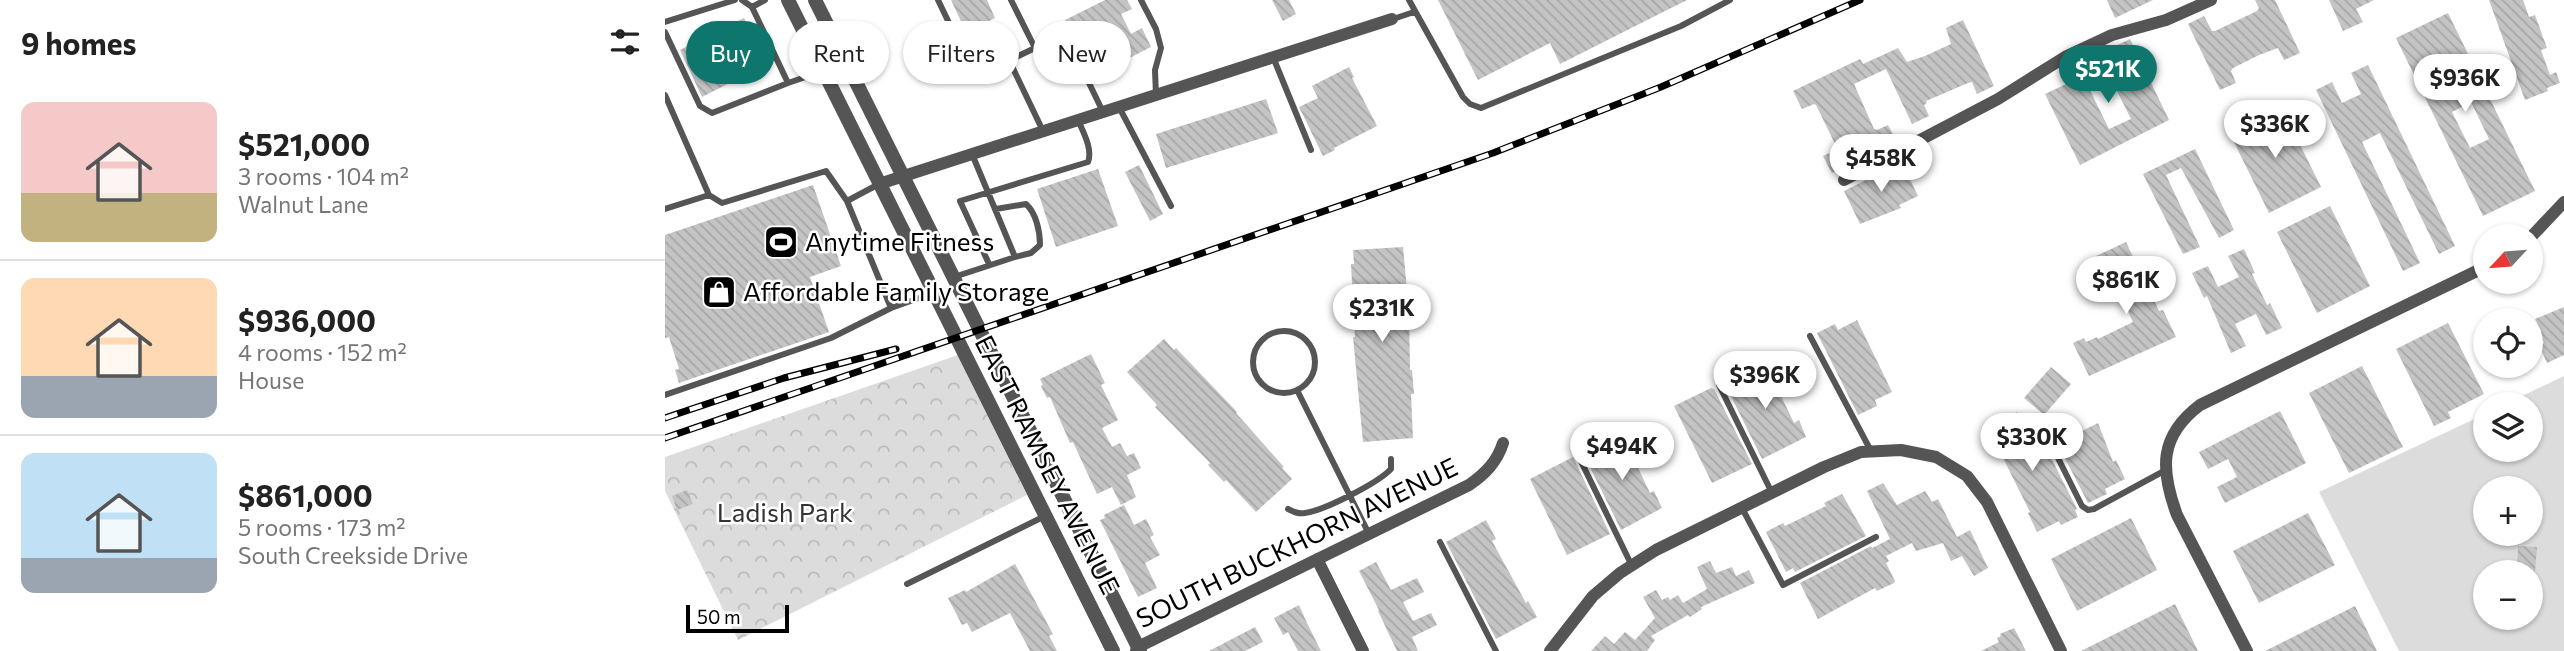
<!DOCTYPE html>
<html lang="en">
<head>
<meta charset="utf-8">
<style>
  body { margin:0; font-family:Commissioner,sans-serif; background:#f2f2f2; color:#222; height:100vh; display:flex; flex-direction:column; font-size:26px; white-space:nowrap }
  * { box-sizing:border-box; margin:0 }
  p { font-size:23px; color:#767676 }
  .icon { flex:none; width:38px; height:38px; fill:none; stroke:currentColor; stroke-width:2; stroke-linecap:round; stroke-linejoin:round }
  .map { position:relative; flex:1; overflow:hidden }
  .side { display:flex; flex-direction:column; background:#fff; width:665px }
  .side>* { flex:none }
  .top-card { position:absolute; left:21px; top:21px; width:665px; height:63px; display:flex; gap:14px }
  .needle { width:46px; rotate:244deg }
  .fabs { position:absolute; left:1808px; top:224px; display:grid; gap:14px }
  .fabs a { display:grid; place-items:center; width:70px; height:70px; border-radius:50%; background:#fff; box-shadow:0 2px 5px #0004; font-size:35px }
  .scale { position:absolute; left:21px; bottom:18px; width:103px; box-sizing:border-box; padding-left:7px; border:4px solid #000; border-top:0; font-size:19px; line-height:24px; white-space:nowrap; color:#000; -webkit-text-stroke:5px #fff; paint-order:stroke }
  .price { position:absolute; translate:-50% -60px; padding:0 16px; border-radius:24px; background:#fff; color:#222; font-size:23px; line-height:46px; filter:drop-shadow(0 2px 4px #0008) }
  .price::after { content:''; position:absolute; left:50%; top:42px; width:21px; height:16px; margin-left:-10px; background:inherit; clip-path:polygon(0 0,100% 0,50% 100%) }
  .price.on { background:#0f766e; color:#fff }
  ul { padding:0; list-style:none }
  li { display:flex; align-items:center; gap:21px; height:175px; padding:0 21px }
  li+li { border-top:2px solid #e0e0e0 }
  li span { display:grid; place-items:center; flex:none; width:196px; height:140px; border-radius:14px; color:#555 }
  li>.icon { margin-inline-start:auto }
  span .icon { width:84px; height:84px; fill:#fffc; stroke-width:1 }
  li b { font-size:30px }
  h2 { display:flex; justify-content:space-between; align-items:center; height:84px; padding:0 21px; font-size:30px }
  .chip { padding:0 24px; border-radius:32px; background:#fff; box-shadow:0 2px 5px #0004; font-size:24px; line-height:63px }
  .chip.on { background:#0f766e; color:#fff }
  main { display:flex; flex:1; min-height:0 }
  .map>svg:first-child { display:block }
  .green { fill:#dcdcdc; fill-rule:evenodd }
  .park { fill:url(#park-crowns) }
  .building { fill:url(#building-back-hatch); fill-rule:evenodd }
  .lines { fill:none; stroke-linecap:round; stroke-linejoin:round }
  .service { stroke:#555; stroke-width:6 }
  .minor { stroke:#555; stroke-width:12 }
  .tertiary { stroke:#555; stroke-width:14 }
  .rail-casing { stroke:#000; stroke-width:7 }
  .rail { stroke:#fff; stroke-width:4.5; stroke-dasharray:13; stroke-linecap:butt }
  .labels { text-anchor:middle; stroke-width:5; stroke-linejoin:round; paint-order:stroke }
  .poi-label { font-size:26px; fill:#000; stroke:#fff; text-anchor:start }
  .street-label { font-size:26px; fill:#000; stroke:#fff }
  .park-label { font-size:26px; fill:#333; stroke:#fff }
</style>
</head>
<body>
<main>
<section class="side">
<h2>9 homes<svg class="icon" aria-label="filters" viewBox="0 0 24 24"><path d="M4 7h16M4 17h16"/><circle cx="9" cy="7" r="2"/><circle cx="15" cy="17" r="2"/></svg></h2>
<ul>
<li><span style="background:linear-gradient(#f6c9c9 65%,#c2b280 0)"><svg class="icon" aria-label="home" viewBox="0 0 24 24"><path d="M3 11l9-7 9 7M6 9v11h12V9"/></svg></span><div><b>$521,000</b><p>3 rooms · 104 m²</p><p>Walnut Lane</p></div></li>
<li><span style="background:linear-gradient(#ffd9b3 70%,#9aa5b1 0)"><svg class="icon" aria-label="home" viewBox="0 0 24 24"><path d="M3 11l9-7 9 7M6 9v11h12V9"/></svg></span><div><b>$936,000</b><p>4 rooms · 152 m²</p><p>House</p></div></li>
<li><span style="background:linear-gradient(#bfe0f5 75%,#9aa5b1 0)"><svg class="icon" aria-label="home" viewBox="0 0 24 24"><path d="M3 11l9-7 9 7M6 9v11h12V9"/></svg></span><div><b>$861,000</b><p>5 rooms · 173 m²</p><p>South Creekside Drive</p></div></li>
</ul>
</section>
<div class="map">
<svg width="1899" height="651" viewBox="0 0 1899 651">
  <defs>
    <pattern id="park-crowns" width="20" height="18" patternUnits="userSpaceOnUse" patternTransform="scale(1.75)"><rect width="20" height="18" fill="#dcdcdc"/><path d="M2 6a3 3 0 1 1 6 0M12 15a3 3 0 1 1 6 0" fill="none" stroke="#bbb"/></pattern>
    <pattern id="building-back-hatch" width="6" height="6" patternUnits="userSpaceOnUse" patternTransform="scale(1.75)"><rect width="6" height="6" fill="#c4c4c4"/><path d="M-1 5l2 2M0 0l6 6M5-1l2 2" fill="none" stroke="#a7a7a7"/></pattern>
  </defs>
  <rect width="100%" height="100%" fill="#fff"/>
  <!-- green -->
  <path class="green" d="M 1899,376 L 1899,651 L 1734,651 L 1654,492 L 1820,414 L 1820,450 L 1866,450 L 1866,404 L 1840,404 ZM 1820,488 L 1866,488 L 1866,534 L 1820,534 ZM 1820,572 L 1866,572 L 1866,618 L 1820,618 Z"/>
  <!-- park -->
  <path class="park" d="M 293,355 L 362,495 L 73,640 L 0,491 L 0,457 Z"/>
  <!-- building -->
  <path class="building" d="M 286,0 L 322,0 L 330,18 L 301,32 Z
    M 440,0 L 462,0 L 467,9 L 456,14 L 466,34 L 477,28 L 486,47 L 429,76 L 420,58 L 430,53 L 420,33 L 409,38 L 400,20 Z
    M 607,0 L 624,0 L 631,14 L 618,21 Z
    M 773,0 L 1022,0 L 895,64 L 885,43 L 813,80 Z
    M 1442,0 L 1488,0 L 1450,18 Z
    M 1590,0 L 1610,0 L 1635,53 L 1619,60 L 1613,48 L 1594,55 L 1568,68 L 1566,71 L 1571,83 L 1555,90 L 1523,24 L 1539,16 L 1547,31 L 1550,31 L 1592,11 L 1594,8 Z
    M 1664,0 L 1709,0 L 1691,9 L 1698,22 L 1678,31 Z
    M 1824,0 L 1858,0 L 1864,17 L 1870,15 L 1882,48 L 1876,50 L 1885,75 L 1891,72 L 1895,83 L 1882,88 L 1883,91 L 1860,100 Z
    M 1783,13 L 1870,191 L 1818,216 L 1731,38 ZM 1806,102 L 1824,139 L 1805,148 L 1787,112 Z
    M 79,18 L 102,64 L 37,97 L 15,50 Z
    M 1298,20 L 1329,86 L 1312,94 L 1307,82 L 1303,83 L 1261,101 L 1262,103 L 1259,105 L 1264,116 L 1247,124 L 1221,69 L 1189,84 L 1209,129 L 1212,130 L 1223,125 L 1232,142 L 1167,173 L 1158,156 L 1171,150 L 1169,147 L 1171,146 L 1151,105 L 1149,104 L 1137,109 L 1128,91 L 1195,59 L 1198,64 L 1233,48 L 1242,62 L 1260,56 L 1286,44 L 1281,28 Z
    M 1465,39 L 1504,120 L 1415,165 L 1380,94 L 1418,76 L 1444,129 L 1466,119 L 1441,69 L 1436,71 L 1429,56 Z
    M 1703,65 L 1790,246 L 1774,254 L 1715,133 L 1697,142 L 1755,263 L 1738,271 L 1651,90 L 1667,82 L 1677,103 L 1696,94 L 1686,73 Z
    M 684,67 L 689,77 L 687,78 L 712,126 L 669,148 L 670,150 L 658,156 L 634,107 L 653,98 L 647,86 Z
    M 601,99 L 613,133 L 501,168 L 491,134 Z
    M 1616,106 L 1656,187 L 1604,213 L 1564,132 Z
    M 1530,149 L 1569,230 L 1554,238 L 1516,168 L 1501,175 L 1535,247 L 1518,254 L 1478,174 Z
    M 1237,162 L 1253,196 L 1234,205 L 1236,208 L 1195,224 L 1179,191 Z
    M 474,165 L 498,214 L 485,221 L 460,172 Z
    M 433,169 L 453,226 L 391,247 L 372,189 Z
    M 148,185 L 176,266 L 145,277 L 164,332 L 14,383 L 10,370 L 14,369 L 4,337 L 0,338 L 0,235 Z
    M 1665,206 L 1705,286 L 1652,313 L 1612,232 Z
    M 1461,242 L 1494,311 L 1498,310 L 1511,337 L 1424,376 L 1408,343 L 1419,338 L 1421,342 L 1432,337 L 1433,339 L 1468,322 L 1446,276 L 1443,277 L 1438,267 L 1434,269 L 1429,257 Z
    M 738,247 L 744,312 L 745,370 L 747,370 L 749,394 L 746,394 L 748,438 L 698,442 L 688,337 L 690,337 L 686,264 L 689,264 L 688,250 Z
    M 1579,249 L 1590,273 L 1587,274 L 1602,305 L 1605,303 L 1617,328 L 1601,335 L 1591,314 L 1570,324 L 1581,346 L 1566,353 L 1542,296 L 1539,298 L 1527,273 L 1543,266 L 1553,287 L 1574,277 L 1563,256 Z
    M 1899,307 L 1899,355 L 1882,363 L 1874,345 L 1879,343 L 1870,324 L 1872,323 L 1870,319 Z
    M 1192,320 L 1227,392 L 1210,400 L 1212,406 L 1193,415 L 1152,333 L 1170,324 L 1173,330 Z
    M 1783,323 L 1819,394 L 1783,412 L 1786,418 L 1769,426 L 1731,349 Z
    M 499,339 L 509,350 L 511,348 L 572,412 L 571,413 L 619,467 L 617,468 L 627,479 L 591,512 L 561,480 L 559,482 L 543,465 L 545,463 L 495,412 L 490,407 L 492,405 L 462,372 Z
    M 426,354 L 440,383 L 436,385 L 453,420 L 437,428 L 447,447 L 455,443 L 462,456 L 469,453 L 476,468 L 462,475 L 471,497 L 456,505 L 447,487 L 432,494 L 408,442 L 405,443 L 385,397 L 382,398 L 376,386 L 378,385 L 375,379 Z
    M 1104,362 L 1113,379 L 1109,381 L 1129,423 L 1134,420 L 1141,437 L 1097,459 L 1060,384 Z
    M 1697,366 L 1738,447 L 1684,473 L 1644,393 Z
    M 1386,367 L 1406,384 L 1379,415 L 1359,398 Z
    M 1046,388 L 1049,389 L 1087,464 L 1047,483 L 1009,406 Z
    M 1615,411 L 1641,463 L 1560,503 L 1552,487 L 1572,477 L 1563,459 L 1543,469 L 1534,452 Z
    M 1352,412 L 1363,433 L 1369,430 L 1377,445 L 1379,444 L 1412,509 L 1410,510 L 1413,517 L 1396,525 L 1394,521 L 1372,532 L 1363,513 L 1365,512 L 1334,450 L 1325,455 L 1316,437 L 1337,426 L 1335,421 Z
    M 1433,423 L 1448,462 L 1451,460 L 1460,479 L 1440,489 L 1442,494 L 1423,503 L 1390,439 L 1409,429 L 1411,434 Z
    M 960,435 L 968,450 L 965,451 L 985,493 L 989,491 L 997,508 L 956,530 L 918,453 Z
    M 908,457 L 945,534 L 902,555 L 865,479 Z
    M 1218,483 L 1232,505 L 1260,491 L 1267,502 L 1273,499 L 1292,537 L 1305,530 L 1323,568 L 1309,576 L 1297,556 L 1286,561 L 1278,543 L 1251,551 L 1247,543 L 1221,556 L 1224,561 L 1221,563 L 1230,581 L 1229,583 L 1212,591 L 1210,588 L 1153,619 L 1135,583 L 1206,546 L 1207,548 L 1225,539 L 1202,491 Z
    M 22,490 L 28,504 L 12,510 L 7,496 Z
    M 1177,494 L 1201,536 L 1130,572 L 1128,568 L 1121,572 L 1101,532 L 1118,523 L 1120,526 L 1161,506 L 1159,503 Z
    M 459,505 L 469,525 L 481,519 L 489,535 L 485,537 L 495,555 L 480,563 L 492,588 L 473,597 L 435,520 L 440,518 L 439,515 Z
    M 1643,513 L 1670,565 L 1594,603 L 1568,551 Z
    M 1466,518 L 1492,570 L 1412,611 L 1386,559 Z
    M 821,520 L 831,539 L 827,541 L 861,603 L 863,601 L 872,617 L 831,639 L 781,542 Z
    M 1853,546 L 1872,547 L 1870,572 L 1852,572 Z
    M 1045,561 L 1051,573 L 1067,567 L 1071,576 L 1084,570 L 1090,583 L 1036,607 L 1037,609 L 1025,617 L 1023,615 L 986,636 L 990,640 L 982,651 L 926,651 L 940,636 L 949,644 L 960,632 L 970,640 L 990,618 L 978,597 L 991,590 L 997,600 L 1003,597 L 1005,600 L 1013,595 L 1018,603 L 1042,589 L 1032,567 Z
    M 711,562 L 726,590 L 752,578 L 759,592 L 738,602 L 748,621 L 766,613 L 772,625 L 747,637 L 753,651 L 732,651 L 713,611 L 714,610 L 694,571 Z
    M 350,564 L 388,634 L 384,636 L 392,651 L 365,651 L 345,613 L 307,632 L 302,623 L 297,625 L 283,598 L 300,590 L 301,592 Z
    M 1510,604 L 1533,651 L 1416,651 Z
    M 634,605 L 642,623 L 656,651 L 633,651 L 623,632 L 618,635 L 609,618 Z
    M 1690,606 L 1712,651 L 1600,651 Z
    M 590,627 L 598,642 L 580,651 L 544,651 Z
    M 1349,628 L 1361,651 L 1316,651 L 1334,642 L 1332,638 L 1336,636 L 1335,634 Z"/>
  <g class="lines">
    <!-- service -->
    <path class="service" d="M 77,0 L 87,7 L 123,83 L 158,71 L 180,61
      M 273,0 L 310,77 L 370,48 L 346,0
      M 476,0 L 491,29 L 496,48 L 490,70 L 491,95
      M 744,0 L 798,97 L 805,104 L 816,108 L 1016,26 L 1065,0
      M 87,7 L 100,0
      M 728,19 L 749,12
      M 0,22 L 70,0
      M 397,27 L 438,112
      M 0,32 L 35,106 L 47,113 L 123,83
      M 608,57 L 646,150
      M 344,60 L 378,131
      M 0,95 L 44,195
      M 454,107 L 506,206
      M 182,201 L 226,308
      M 0,209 L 44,195 L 57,203 L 161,171 L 182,201 L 214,184
      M 331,209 L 361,204 C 371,213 375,231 375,245 L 366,253 L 350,257
      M 324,264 L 295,201 L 423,162 C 428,149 418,132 413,120
      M 289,277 L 350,257 L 307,154
      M588 362a31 31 0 1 1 62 0a31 31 0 1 1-62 0Z
      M 1145,336 L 1206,451
      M 1054,385 L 1107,493
      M 632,390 L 704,534
      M 0,395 L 166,338 L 226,308 L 268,293
      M 1378,428 L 1417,506 L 1423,510 L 1429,509 L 1499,471
      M 910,449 L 967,566
      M 1077,508 L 1118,585 L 1211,537
      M 623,509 C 629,512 633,514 640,513 C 658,511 713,483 726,469 L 726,459
      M 775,542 L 831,651
      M 242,584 L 380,516"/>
    <!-- minor -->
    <path class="minor" d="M 1179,180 L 1333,99 L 1400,57 L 1447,35 L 1501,20 L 1546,0
      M 214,184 L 727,19
      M 1866,237 L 1899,202
      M 652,559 L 698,651
      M 471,651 L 473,647 L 804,485 C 820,474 832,462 838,443
      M 885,651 L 928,596 L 955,573 L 991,550 L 1159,467 L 1196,452 L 1236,450 L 1271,457 L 1302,476 L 1322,502 L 1396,651
      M 1582,651 L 1512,515 C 1495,469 1494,436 1535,405 L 1820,267"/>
    <!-- tertiary -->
    <path class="tertiary" d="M 123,0 L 448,651
      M 150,0 L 475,651"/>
    <!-- rail casing -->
    <g class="rail-casing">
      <path id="rail" d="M 0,418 L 119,378 L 231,349
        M 0,438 L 828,153 L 996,87 L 1195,0"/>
    </g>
    <!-- rail -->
    <use href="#rail" class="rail"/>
  </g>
  <!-- icons -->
  <defs>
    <g id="stadium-square" transform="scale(1.75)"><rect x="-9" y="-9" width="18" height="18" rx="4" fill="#000" stroke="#fff"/><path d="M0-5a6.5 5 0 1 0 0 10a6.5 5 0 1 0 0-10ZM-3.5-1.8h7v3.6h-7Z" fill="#fff"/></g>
    <g id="shop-square" transform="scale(1.75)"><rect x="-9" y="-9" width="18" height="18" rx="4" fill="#000" stroke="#fff"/><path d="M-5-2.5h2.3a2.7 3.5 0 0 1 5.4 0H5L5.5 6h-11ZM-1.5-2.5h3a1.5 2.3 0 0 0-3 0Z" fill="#fff"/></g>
  </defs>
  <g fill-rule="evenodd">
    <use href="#stadium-square" x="116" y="242"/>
    <use href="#shop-square" x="54" y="292"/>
  </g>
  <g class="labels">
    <!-- poi labels -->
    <g class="poi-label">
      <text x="140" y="251">Anytime Fitness</text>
      <text x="78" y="301">Affordable Family Storage</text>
    </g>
    <!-- street labels -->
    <g class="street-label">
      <text transform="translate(382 465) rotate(63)" y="9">EAST RAMSEY AVENUE</text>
      <text transform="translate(632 543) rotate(-26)" y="9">SOUTH BUCKHORN AVENUE</text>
    </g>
    <!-- park labels -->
    <g class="park-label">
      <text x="120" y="522">Ladish Park</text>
    </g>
  </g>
</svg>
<div class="fabs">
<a><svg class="needle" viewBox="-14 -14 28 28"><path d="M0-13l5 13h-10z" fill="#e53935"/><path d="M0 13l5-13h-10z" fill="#767676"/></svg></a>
<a><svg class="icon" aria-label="locate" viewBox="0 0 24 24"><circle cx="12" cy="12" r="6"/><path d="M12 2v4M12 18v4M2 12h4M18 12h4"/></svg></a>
<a><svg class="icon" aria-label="layers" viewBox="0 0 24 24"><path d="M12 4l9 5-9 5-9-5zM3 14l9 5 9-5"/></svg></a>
<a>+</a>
<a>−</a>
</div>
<div class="scale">50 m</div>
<b class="price on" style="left:1443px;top:105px">$521K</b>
<b class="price" style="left:1800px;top:114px">$936K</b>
<b class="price" style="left:1610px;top:160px">$336K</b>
<b class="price" style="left:1216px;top:194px">$458K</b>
<b class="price" style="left:1461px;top:316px">$861K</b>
<b class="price" style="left:717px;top:344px">$231K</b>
<b class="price" style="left:1100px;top:411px">$396K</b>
<b class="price" style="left:1367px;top:473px">$330K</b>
<b class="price" style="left:957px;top:482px">$494K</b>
<div class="top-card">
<a class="chip on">Buy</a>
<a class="chip">Rent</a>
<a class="chip">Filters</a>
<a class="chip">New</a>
</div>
</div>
</main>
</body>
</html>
